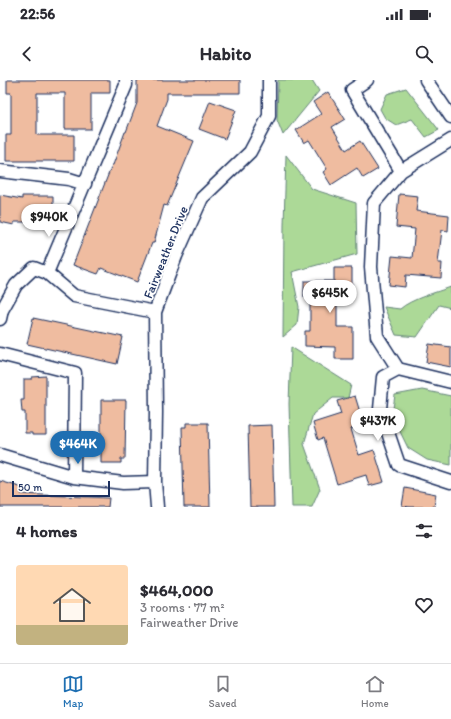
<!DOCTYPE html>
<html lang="en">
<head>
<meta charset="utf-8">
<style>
  body { margin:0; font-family:Itim,sans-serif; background:#f7f7f7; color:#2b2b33; height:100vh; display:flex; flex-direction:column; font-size:15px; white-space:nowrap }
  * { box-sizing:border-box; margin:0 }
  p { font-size:13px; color:#7c7c81 }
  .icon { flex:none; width:22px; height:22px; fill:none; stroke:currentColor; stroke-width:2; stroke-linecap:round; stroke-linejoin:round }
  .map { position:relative; height:427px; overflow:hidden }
  .side { display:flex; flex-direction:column; background:#fff; flex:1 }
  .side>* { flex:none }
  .scale { position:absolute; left:12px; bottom:10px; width:98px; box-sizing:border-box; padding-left:4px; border:2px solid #1b2f5e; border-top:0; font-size:11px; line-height:14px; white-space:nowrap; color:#1b2f5e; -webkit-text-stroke:3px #fff; paint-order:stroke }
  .price { position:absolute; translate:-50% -34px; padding:0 9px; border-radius:14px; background:#fff; color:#222; font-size:13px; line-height:26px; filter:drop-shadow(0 1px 2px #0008) }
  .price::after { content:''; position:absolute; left:50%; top:24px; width:12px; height:9px; margin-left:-6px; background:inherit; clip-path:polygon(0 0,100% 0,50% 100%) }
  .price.on { background:#1f6fb2; color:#fff }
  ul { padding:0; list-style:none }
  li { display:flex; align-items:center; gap:12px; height:100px; padding:0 16px }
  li+li { border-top:1px solid #e1e1e2 }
  li span { display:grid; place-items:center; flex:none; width:112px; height:80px; border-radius:4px; color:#555 }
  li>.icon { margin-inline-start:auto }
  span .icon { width:48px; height:48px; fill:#fffc; stroke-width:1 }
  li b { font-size:17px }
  h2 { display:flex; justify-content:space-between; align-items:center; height:48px; padding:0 16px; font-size:17px }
  .status { display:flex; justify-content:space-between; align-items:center; height:28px; padding:0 20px; background:#fff; direction:ltr }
  .status svg { height:11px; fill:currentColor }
  header { display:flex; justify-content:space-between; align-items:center; height:52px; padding:0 16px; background:#fff; font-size:18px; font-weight:800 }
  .tab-bar { display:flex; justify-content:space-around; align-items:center; height:56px; border-top:1px solid #e1e1e2; background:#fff; font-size:11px; color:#7c7c81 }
  .tab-bar a { display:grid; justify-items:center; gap:2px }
  .tab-bar .on { color:#1f6fb2 }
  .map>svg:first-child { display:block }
  .green { fill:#acd997; stroke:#64847a }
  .building { fill:#efbca0; stroke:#1b2f5e }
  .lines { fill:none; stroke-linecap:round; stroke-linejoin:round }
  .street-casing { stroke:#1b2f5e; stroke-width:15 }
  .street { stroke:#fff; stroke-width:12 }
  .labels { text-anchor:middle; stroke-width:3.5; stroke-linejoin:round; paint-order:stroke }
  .street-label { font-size:13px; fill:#1b2f5e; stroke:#fff }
</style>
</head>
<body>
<div class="status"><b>22:56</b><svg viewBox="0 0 49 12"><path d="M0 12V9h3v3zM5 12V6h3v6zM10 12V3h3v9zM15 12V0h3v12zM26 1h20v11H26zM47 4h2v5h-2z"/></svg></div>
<header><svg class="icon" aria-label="back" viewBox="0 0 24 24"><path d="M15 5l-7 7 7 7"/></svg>Habito<svg class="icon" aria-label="search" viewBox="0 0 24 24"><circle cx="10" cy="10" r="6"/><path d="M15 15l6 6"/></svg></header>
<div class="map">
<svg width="451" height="427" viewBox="0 0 451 427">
  <rect width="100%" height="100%" fill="#fff"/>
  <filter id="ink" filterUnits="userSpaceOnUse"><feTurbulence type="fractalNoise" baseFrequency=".025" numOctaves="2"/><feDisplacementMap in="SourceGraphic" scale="8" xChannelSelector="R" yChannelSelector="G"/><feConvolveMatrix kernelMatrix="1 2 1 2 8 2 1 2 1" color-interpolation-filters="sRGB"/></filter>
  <g filter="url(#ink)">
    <!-- green -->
    <path class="green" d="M 278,0 L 312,0 L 319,11 L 283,55 L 277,40 Z
      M 406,8 L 439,50 L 426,57 L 412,39 L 396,45 L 385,38 L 380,29 L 387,14 Z
      M 286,75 L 312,109 L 356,123 L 357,174 L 292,192 L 299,227 L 297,245 L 283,257 L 284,145 Z
      M 451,207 L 451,228 L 439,225 L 417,257 L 396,255 L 384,227 L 400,229 C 411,219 437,212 451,207 Z
      M 291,267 L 351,305 L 348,318 L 333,318 L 313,334 L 304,364 L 320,409 L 312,427 L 292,427 L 289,324 Z
      M 422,310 L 451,316 L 451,385 L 427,380 L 408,368 L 392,335 L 395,315 Z"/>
    <!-- building -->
    <path class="building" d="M 7,0 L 110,0 L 110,13 L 91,13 L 91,49 L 65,49 L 65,13 L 37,13 L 37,55 L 74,55 L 74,81 L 6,81 L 6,55 L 11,55 L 11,13 L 7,13 Z
      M 137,0 L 240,0 L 240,13 L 167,13 L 167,19 L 157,46 L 194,61 L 167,126 L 164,125 L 154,163 L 152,163 L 137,202 L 101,188 L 98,194 L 73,185 L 101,113 L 112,85 L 113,85 L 125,52 L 126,52 L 137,23 Z
      M 328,12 L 345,39 L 332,47 L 346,70 L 360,61 L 378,89 L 363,98 L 357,88 L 331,105 L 323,92 L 327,89 L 309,60 L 304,63 L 296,50 L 321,34 L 313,22 Z
      M 210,21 L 236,30 L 225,59 L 199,49 Z
      M 399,114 L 418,116 L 416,131 L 449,135 L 448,151 L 442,150 L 438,183 L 442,183 L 441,198 L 406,195 L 405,207 L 389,205 L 392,176 L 412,178 L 415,149 L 396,147 Z
      M 0,115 L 22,119 L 22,116 L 53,116 L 53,142 L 14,142 L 14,145 L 0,142 Z
      M 334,188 L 352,188 L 352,220 L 337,220 L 337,247 L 353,247 L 353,279 L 335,279 L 335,267 L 305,266 L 305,251 L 310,251 L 310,217 L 304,217 L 304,201 L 334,201 Z
      M 33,238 L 123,257 L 117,284 L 27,264 Z
      M 429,264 L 451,267 L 451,287 L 426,282 Z
      M 46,296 L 46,355 L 32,355 L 32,353 L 25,353 L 25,332 L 22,332 L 21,320 L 24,320 L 24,299 L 32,299 L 32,297 Z
      M 355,316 L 364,345 L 351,349 L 359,375 L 374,370 L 384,402 L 369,406 L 366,395 L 337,404 L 323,358 L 318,360 L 313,343 L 341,334 L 337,321 Z
      M 101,320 L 126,320 L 125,379 L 121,379 L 121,383 L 101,383 Z
      M 186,343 L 208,343 L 210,427 L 184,427 L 182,347 L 186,347 Z
      M 272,345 L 274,427 L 250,427 L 248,346 Z
      M 0,401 L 23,408 L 21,414 L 109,418 L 108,427 L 0,427 Z
      M 405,408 L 436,414 L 434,427 L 410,427 L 402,426 Z"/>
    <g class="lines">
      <!-- street casing -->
      <g class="street-casing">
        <path id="street" d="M 126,0 L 126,5 L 47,193 L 74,216 L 155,232
          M 367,0 L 352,10 L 401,91
          M 426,0 L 451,37
          M 451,60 L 401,91 L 374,123 L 371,187 L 377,256 L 398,289 L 451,302
          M 0,91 L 69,99 L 85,104
          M 0,239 L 2,230 L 16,205 L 34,188 L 47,193
          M 0,274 L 75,293 L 74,397
          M 398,289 L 383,297 L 380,329 L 399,385 L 451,402
          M 0,375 L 74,397 L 123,403 L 155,402
          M 157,427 L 155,402 L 156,332 L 155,232 L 176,176 L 202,118 L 250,72 L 269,36 L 269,0"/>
      </g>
      <!-- street -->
      <use href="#street" class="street"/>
    </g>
  </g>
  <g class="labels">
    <!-- street labels -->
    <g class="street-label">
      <text transform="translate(165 172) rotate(-68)" y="5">Fairweather Drive</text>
    </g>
  </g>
</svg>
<div class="scale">50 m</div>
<b class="price" style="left:49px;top:158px">$940K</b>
<b class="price" style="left:330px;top:234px">$645K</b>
<b class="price" style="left:378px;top:362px">$437K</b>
<b class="price on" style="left:78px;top:385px">$464K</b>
</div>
<section class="side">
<h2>4 homes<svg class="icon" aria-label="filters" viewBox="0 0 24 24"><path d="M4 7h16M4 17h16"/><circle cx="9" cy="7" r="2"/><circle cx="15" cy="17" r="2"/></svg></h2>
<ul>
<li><span style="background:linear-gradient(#ffd9b3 75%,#c2b280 0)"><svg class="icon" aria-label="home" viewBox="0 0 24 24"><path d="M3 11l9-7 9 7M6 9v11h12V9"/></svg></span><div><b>$464,000</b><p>3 rooms · 77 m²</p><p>Fairweather Drive</p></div><svg class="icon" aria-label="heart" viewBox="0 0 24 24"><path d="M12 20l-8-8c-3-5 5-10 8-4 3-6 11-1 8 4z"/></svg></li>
</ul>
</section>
<nav class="tab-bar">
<a class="on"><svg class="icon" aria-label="map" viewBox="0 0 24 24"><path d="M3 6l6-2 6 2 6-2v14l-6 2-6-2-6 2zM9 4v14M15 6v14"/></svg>Map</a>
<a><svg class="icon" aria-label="saved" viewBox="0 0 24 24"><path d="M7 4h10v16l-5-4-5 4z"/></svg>Saved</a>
<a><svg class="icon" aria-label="home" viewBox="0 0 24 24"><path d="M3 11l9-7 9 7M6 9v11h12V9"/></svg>Home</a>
</nav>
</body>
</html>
